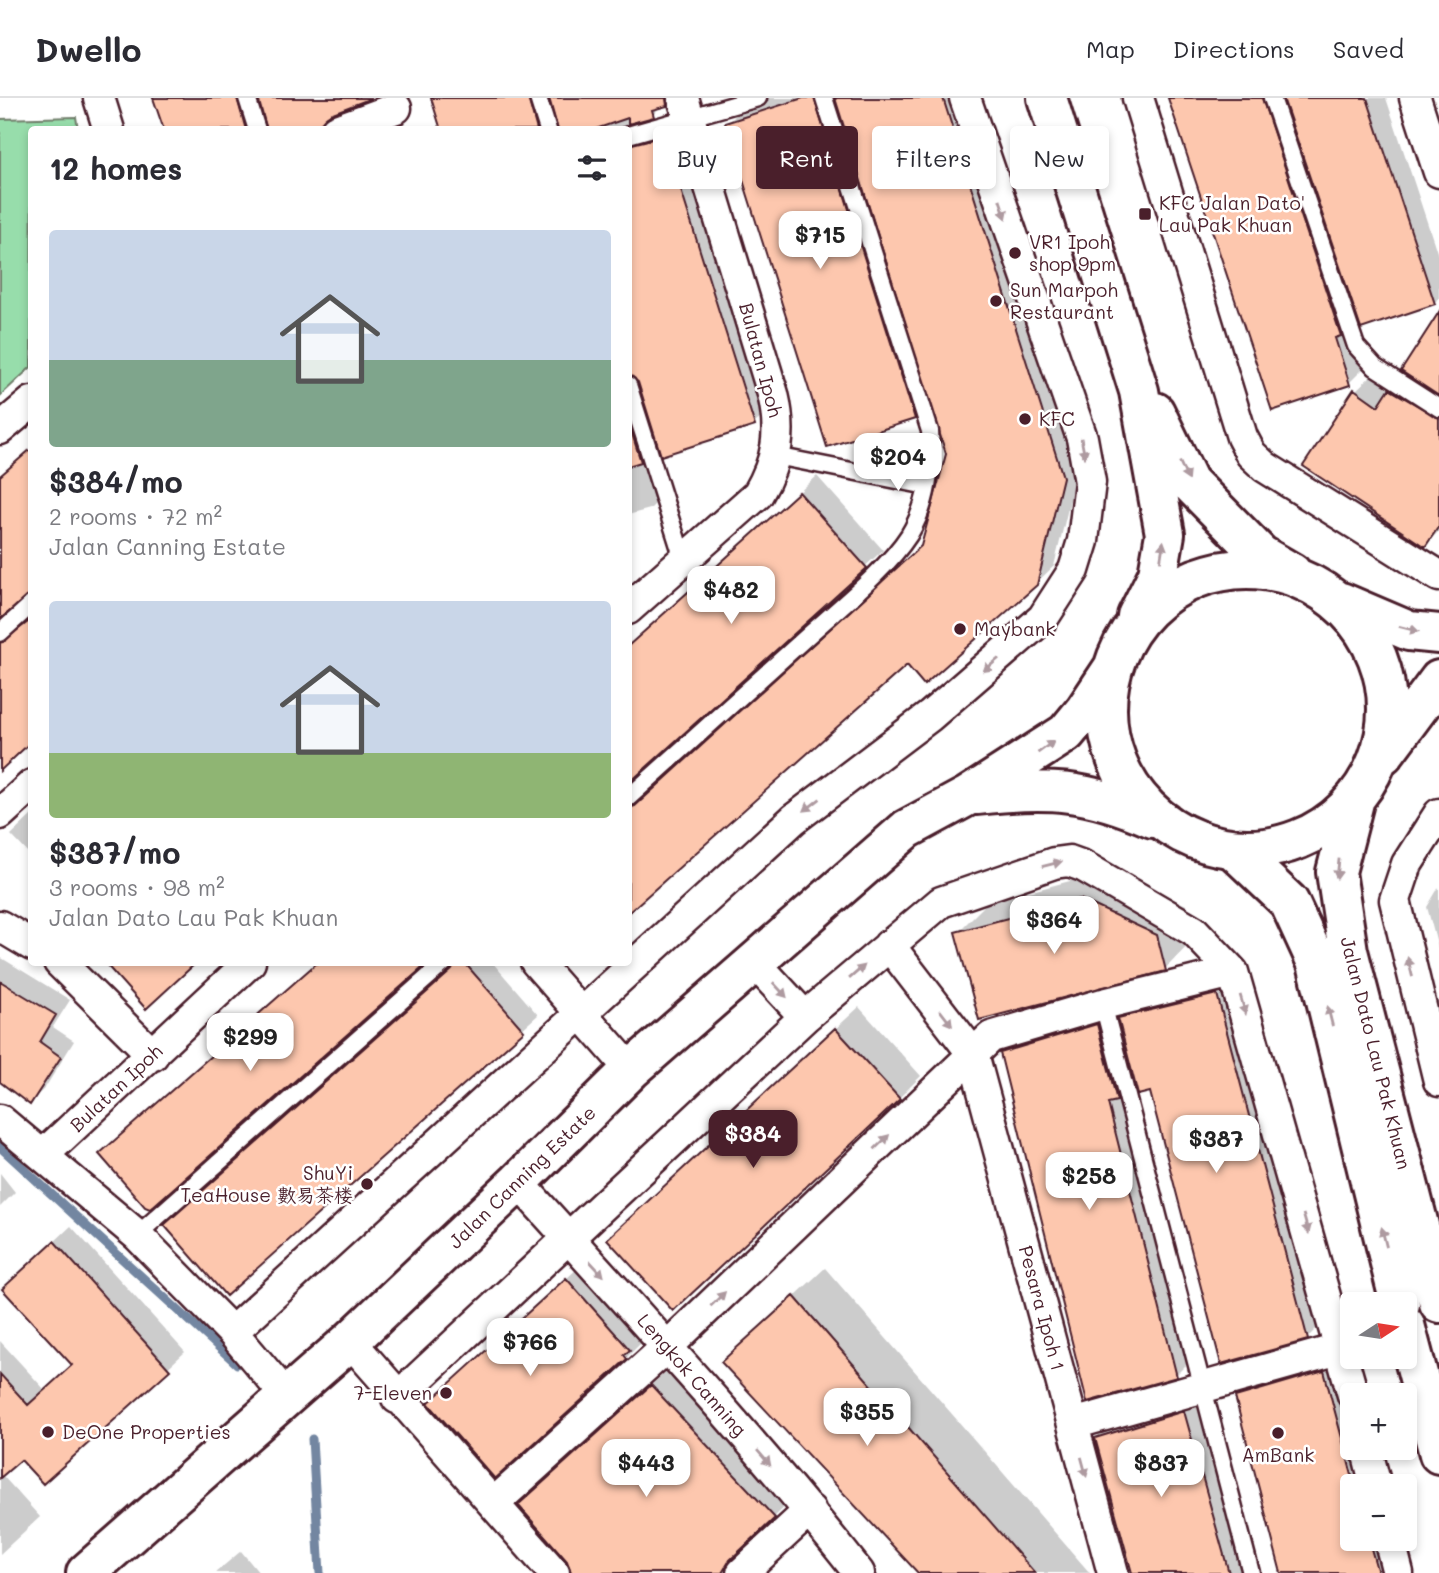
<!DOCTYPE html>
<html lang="en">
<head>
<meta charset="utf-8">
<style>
  body { margin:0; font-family:Mali,"LXGW WenKai TC",sans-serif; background:#f7f7f7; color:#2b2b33; height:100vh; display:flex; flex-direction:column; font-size:26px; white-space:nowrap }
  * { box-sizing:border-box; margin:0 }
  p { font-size:23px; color:#7c7c81 }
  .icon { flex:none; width:38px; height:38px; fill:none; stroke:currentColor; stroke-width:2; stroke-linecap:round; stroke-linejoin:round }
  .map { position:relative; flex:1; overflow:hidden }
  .side { position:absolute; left:28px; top:28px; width:604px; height:840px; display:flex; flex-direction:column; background:#fff; border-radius:7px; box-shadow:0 4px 10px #0003 }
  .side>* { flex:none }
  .hud { position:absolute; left:653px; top:28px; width:665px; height:63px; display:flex; gap:14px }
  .needle { width:46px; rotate:78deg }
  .controls { position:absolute; left:1340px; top:1194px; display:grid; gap:14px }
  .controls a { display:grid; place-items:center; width:77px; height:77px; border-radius:7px; background:#fff; box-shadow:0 4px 10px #0003; font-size:35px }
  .price { position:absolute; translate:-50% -60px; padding:0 16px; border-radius:14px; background:#fff; color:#222; font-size:23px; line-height:46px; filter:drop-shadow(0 2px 4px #0008) }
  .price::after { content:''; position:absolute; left:50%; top:42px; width:21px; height:16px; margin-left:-10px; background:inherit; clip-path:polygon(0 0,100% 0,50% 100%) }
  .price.on { background:#4a1f2b; color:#fff }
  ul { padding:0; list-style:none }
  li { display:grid; align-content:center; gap:14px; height:371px; padding:0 21px }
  li span { display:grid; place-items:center; height:217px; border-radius:7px; color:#555 }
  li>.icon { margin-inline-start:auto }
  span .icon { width:126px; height:126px; fill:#fffc; stroke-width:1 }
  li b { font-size:30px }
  h2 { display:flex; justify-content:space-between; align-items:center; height:84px; padding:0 21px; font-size:30px }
  .chip { padding:0 24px; border-radius:7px; background:#fff; box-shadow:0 4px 10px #0003; font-size:24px; line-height:63px }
  .chip.on { background:#4a1f2b; color:#fff }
  header { display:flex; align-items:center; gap:42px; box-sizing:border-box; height:98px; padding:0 35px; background:#fff; border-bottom:2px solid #e1e1e2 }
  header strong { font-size:33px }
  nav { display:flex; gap:38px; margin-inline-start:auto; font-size:24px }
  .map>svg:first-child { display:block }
  .green { fill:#97ddab; stroke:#707e6b; stroke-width:2 }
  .shadow { fill:#0003 }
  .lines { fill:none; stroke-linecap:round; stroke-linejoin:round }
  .stream { stroke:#7386a1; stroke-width:9 }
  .building { fill:#fdc7ae; stroke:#4a1f2b; stroke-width:2 }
  .lane-casing { stroke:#4a1f2b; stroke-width:21 }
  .street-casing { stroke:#4a1f2b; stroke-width:35 }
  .secondary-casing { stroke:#4a1f2b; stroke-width:44 }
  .lane { stroke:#fff; stroke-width:16 }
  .street { stroke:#fff; stroke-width:30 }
  .secondary { stroke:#fff; stroke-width:38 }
  .oneway { fill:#ae9aa0 }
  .poi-dot { fill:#4a1f2b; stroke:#fff; stroke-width:2.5 }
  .labels { text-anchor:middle; stroke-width:5; stroke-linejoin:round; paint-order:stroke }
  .poi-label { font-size:19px; fill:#4a1f2b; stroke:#fff; text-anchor:start }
  .street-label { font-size:19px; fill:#4a1f2b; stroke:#fff }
</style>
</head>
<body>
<header>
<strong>Dwello</strong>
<nav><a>Map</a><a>Directions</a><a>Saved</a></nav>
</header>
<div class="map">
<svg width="1439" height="1475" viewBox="0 0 1439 1475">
  <rect width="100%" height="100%" fill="#fff"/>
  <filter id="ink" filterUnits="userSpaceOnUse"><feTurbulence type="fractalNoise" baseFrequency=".0143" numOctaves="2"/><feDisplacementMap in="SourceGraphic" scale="14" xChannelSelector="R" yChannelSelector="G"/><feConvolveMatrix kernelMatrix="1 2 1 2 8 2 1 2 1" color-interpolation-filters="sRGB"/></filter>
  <g filter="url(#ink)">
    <!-- green -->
    <path class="green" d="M 76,19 L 78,31 L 32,32 L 31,269 L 0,298 L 0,21 Z"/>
    <!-- shadow -->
    <path class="shadow" d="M 155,0 L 255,0 L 262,21 L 267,24 L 259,0 L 360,0 L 335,13 L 333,22 L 344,32 L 166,32 Z
      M 433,0 L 546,0 L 553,21 L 558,24 L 550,0 L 668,0 L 653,17 L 630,24 L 646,33 L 678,24 L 769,312 L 754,326 L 640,283 L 633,276 L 655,347 L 665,396 L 650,411 L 628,417 L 628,32 L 443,32 Z
      M 764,0 L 965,0 L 1080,361 L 1054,468 L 1036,485 L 907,564 L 628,813 L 628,549 L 817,378 L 883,452 L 635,677 L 636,690 L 643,694 L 654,691 L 923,447 L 948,356 L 932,303 L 914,320 L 727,26 L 744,9 Z
      M 1174,0 L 1280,0 L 1355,221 L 1350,227 L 1364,270 L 1349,285 Z
      M 1285,0 L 1386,0 L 1439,160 L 1439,200 L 1434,205 Z
      M 1439,217 L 1439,433 L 1425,447 L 1356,292 L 1371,278 L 1391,292 L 1407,275 Z
      M 0,379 L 7,528 L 23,529 L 32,521 L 32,640 L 0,670 Z
      M 32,717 L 32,759 L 11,737 Z
      M 1111,772 L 1186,807 L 1194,841 L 1165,871 L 957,835 L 987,805 Z
      M 1439,789 L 1439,854 L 1427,809 Z
      M 0,859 L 70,902 L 53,929 L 74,943 L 45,990 L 30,1004 L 0,982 Z
      M 457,864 L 492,864 L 538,917 L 226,1195 Z
      M 1240,875 L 1330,1217 L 1307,1240 L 1152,992 L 1135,982 L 1131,987 L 1198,1255 L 1176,1277 L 1002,956 L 1024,933 L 1120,905 L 1123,918 L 1142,899 Z
      M 859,909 L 921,978 L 899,1000 L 632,1119 Z
      M 0,1075 L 15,1094 L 0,1109 Z
      M 71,1128 L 185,1254 L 43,1384 L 21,1359 L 2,1377 L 40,1419 L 0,1456 L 0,1243 L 45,1292 L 74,1266 L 21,1175 Z
      M 590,1159 L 648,1238 L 626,1260 L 430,1305 Z
      M 825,1170 L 1090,1475 L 920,1475 L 724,1264 Z
      M 1347,1252 L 1353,1297 L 1353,1349 L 1382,1388 L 1353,1388 L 1353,1440 L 1396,1440 L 1405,1475 L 1283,1475 L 1237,1299 L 1259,1277 Z
      M 682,1259 L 804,1390 L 717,1475 L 572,1475 L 569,1462 L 520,1407 Z
      M 1206,1292 L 1258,1475 L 1135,1475 L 1098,1338 L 1120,1316 Z
      M 241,1453 L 259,1475 L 215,1475 Z"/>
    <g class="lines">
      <!-- stream -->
      <path class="stream" d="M 0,1049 L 237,1266
        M 312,1341 L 320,1475"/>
    </g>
    <!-- building -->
    <path class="building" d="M 153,0 L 237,0 L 246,32 L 164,32 Z
      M 258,0 L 372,0 L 330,16 L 319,28 L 307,32 L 267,32 Z
      M 431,0 L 528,0 L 537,32 L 441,32 Z
      M 549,0 L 666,0 L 667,8 L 652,12 L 654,19 L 628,26 L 628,20 L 593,32 L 558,32 Z
      M 803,0 L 814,0 L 915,321 L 827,349 L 725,25 Z
      M 835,0 L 943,0 L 1063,379 L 1037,487 L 924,587 L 907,567 L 628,815 L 628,710 L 635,708 L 921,448 L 946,356 Z
      M 1168,0 L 1262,0 L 1341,238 L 1335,240 L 1350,287 L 1272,313 Z
      M 1283,0 L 1367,0 L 1435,206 L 1361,231 Z
      M 664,38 L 755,328 L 661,358 L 638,284 L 628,277 L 628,47 Z
      M 1439,214 L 1439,298 L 1401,273 Z
      M 1354,291 L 1378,308 L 1389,291 L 1439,320 L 1439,428 L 1425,449 L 1303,368 Z
      M 628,323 L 641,364 L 628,368 Z
      M 32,350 L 32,496 L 0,521 L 0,378 Z
      M 799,394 L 867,470 L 628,686 L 628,548 Z
      M 32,521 L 32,643 L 0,673 L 0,545 Z
      M 1080,801 L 1157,837 L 1166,873 L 979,922 L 955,834 Z
      M 104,864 L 197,864 L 146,911 Z
      M 318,864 L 429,864 L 150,1111 L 145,1109 L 99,1056 Z
      M 455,864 L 464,864 L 524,933 L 226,1198 L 164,1127 L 452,872 Z
      M 0,883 L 56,917 L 40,944 L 61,959 L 30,1007 L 0,984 Z
      M 1217,896 L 1308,1242 L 1221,1266 L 1150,994 L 1138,997 L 1118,920 Z
      M 1097,926 L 1117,1003 L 1108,1005 L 1177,1279 L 1087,1304 L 1000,955 Z
      M 835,930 L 900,1001 L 673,1213 L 607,1141 Z
      M 54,1143 L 170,1272 L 43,1386 L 21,1362 L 0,1380 L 0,1276 L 28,1307 L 72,1267 L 2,1191 Z
      M 566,1180 L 630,1252 L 624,1257 L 627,1261 L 495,1381 L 428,1305 Z
      M 794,1198 L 1035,1475 L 918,1475 L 721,1264 Z
      M 1324,1273 L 1353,1381 L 1353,1440 L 1368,1440 L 1378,1475 L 1281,1475 L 1235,1299 Z
      M 651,1287 L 775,1420 L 730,1462 L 722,1475 L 571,1475 L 567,1463 L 518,1407 Z
      M 1184,1313 L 1229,1475 L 1132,1475 L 1095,1340 Z"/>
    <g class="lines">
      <!-- lane casing -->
      <g class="lane-casing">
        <path id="lane" d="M 247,0 L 257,32
          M 538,0 L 548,32
          M 1272,0 L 1356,248 L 1375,269 L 1439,310
          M 628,37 L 758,0
          M 628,287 L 684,464
          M 776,358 L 927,388
          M 0,535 L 32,506
          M 628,700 C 689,645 750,590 811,535 C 842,507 887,471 909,437 C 928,406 932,368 930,333 L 824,0
          M 1103,906 L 1251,1475
          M 137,1137 L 445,864"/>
      </g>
      <!-- street casing -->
      <g class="street-casing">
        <path id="street" d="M 99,0 L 109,32
          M 1138,0 L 1242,339 L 1251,356 L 1265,369 L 1439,478
          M 1415,0 L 1439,74
          M 336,32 L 396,10
          M 0,331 L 32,304
          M 628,511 L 758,396 C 778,362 782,334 773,296 L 683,0
          M 0,716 L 32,687
          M 1439,716 L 1407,766 L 1395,802 L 1439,983
          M 0,828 L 32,847
          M 889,847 L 973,956 L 1113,1475
          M 59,864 L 153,957
          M 536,864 L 631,972
          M 755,865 L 805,919
          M 0,1022 L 137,1137 L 232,1234 L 288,1300
          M 43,1057 L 250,864
          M 518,1084 C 634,1213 752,1339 859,1475
          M 232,1234 L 794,721 L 930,618 L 1043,520 L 1074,472 L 1083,443 L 1090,384 L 1082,340 L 965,0
          M 350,1243 L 554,1475
          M 397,1300 L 805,919 L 941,804 L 1054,765 L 1069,763 L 1083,768 L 1194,833 L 1233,874 L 1353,1297
          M 1073,1326 L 1353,1247
          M 1366,1349 L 1376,1388
          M 494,1405 L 668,1248 L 991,939 L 1103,906 L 1233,874
          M 1389,1440 L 1398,1475
          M 742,1475 L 810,1412"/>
      </g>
      <!-- secondary casing -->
      <g class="secondary-casing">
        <path id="secondary" d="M 1047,0 L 1139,293 L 1165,436 L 1158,476 L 1137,518
          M 1155,314 L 1189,384 L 1261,457 L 1292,475
          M1107 611a140 140 0 1 1 280 0a140 140 0 1 1-280 0Z
          M 1341,504 L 1409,533 L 1439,536
          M 1384,656 L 1439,582
          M 977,697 C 1049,689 1086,691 1153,720
          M 1354,704 L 1336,774 L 1348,853 L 1439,1205
          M 1234,752 L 1289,804 L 1317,865 L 1400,1206
          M 1405,1227 L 1439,1356
          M 86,1475 L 350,1243 L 518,1084 L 631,972 L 907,731 L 968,698 L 1066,635 L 1085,612 L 1113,570"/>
      </g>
      <!-- lane -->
      <use href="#lane" class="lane"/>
      <!-- street -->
      <use href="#street" class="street"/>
      <!-- secondary -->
      <use href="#secondary" class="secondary"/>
    </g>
    <!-- one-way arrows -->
    <defs><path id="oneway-solid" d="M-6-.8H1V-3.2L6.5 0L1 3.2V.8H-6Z" transform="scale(1.75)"/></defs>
    <g class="oneway">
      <use href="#oneway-solid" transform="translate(1003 111) rotate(71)"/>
      <use href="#oneway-solid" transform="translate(1083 350) rotate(79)"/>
      <use href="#oneway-solid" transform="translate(1184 373) rotate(65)"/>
      <use href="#oneway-solid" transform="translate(1162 453) rotate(-81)"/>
      <use href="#oneway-solid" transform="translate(1409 531) rotate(14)"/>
      <use href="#oneway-solid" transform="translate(991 567) rotate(140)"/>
      <use href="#oneway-solid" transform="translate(1046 649) rotate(-36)"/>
      <use href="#oneway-solid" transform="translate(812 707) rotate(143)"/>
      <use href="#oneway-solid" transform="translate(1052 766) rotate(-14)"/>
      <use href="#oneway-solid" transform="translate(1338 771) rotate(96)"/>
      <use href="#oneway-solid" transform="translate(1410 869) rotate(-104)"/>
      <use href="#oneway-solid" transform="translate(857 874) rotate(-41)"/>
      <use href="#oneway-solid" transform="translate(780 892) rotate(47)"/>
      <use href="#oneway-solid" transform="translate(1243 907) rotate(74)"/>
      <use href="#oneway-solid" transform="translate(1330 918) rotate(-104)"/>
      <use href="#oneway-solid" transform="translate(946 920) rotate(52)"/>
      <use href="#oneway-solid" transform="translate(882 1044) rotate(-44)"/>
      <use href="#oneway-solid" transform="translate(1306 1126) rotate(74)"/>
      <use href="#oneway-solid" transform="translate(1384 1139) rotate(-104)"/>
      <use href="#oneway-solid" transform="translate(597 1171) rotate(47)"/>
      <use href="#oneway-solid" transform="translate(718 1201) rotate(-44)"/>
      <use href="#oneway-solid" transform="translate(764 1360) rotate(49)"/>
      <use href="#oneway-solid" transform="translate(1084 1369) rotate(75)"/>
    </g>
  </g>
  <!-- markers -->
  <g class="poi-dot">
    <rect x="1138" y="109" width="14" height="14" rx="3.5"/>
    <circle cx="1015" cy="155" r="7"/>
    <circle cx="996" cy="203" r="7"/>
    <circle cx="1025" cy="321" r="7"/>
    <circle cx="960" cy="531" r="7"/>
    <circle cx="367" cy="1086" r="7"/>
    <circle cx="446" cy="1295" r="7"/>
    <circle cx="48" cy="1334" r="7"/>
    <circle cx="1278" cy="1335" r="7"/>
  </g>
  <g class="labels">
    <!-- poi labels -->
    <g class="poi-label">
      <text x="1159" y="112">KFC Jalan Dato'<tspan x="1159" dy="22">Lau Pak Khuan</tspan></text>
      <text x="1029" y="151">VR1 Ipoh<tspan x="1029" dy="22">shop 9pm</tspan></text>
      <text x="1010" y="199">Sun Marpoh<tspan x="1010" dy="22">Restaurant</tspan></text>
      <text x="1039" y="328">KFC</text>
      <text x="974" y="538">Maybank</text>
      <text x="353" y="1082" text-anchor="end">ShuYi<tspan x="353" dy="22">TeaHouse 數易茶楼</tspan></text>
      <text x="432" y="1302" text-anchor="end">7-Eleven</text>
      <text x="62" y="1341">DeOne Properties</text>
      <text x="1278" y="1364" text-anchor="middle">AmBank</text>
    </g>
    <!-- street labels -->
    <g class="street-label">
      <text transform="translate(761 262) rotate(75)" y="7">Bulatan Ipoh</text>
      <text transform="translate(1376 955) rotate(76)" y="7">Jalan Dato Lau Pak Khuan</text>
      <text transform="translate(116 990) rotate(-43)" y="7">Bulatan Ipoh</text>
      <text transform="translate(522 1079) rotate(-44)" y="7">Jalan Canning Estate</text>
      <text transform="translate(1042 1210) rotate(75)" y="7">Pesara Ipoh 1</text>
      <text transform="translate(692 1277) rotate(49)" y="7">Lengkok Canning</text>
    </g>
  </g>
</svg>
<div class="controls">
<a><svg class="needle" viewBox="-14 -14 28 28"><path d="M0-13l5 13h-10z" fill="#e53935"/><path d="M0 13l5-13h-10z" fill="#7c7c81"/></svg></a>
<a>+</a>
<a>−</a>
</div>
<b class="price" style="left:820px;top:173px">$715</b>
<b class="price" style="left:898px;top:395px">$204</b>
<b class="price" style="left:731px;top:528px">$482</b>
<b class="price" style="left:1054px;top:858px">$364</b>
<b class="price" style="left:250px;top:975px">$299</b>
<b class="price on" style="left:753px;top:1072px">$384</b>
<b class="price" style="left:1216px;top:1077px">$387</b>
<b class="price" style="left:1089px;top:1114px">$258</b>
<b class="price" style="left:530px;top:1280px">$766</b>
<b class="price" style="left:867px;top:1350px">$355</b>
<b class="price" style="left:646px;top:1401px">$443</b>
<b class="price" style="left:1161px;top:1401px">$837</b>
<div class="hud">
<a class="chip">Buy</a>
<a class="chip on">Rent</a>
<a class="chip">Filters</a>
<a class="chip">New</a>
</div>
<section class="side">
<h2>12 homes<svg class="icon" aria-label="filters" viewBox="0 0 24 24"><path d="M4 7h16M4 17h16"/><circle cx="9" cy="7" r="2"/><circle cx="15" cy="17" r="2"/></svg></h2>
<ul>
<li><span style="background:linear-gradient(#c9d6e8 60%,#7fa58c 0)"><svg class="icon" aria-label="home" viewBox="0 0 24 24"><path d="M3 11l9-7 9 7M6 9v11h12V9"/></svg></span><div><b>$384/mo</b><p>2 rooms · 72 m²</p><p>Jalan Canning Estate</p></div></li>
<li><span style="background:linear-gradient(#c9d6e8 70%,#8fb573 0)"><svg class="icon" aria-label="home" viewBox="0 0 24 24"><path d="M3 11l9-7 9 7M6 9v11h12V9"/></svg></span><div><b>$387/mo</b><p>3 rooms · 98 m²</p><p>Jalan Dato Lau Pak Khuan</p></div></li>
</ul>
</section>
</div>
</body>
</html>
